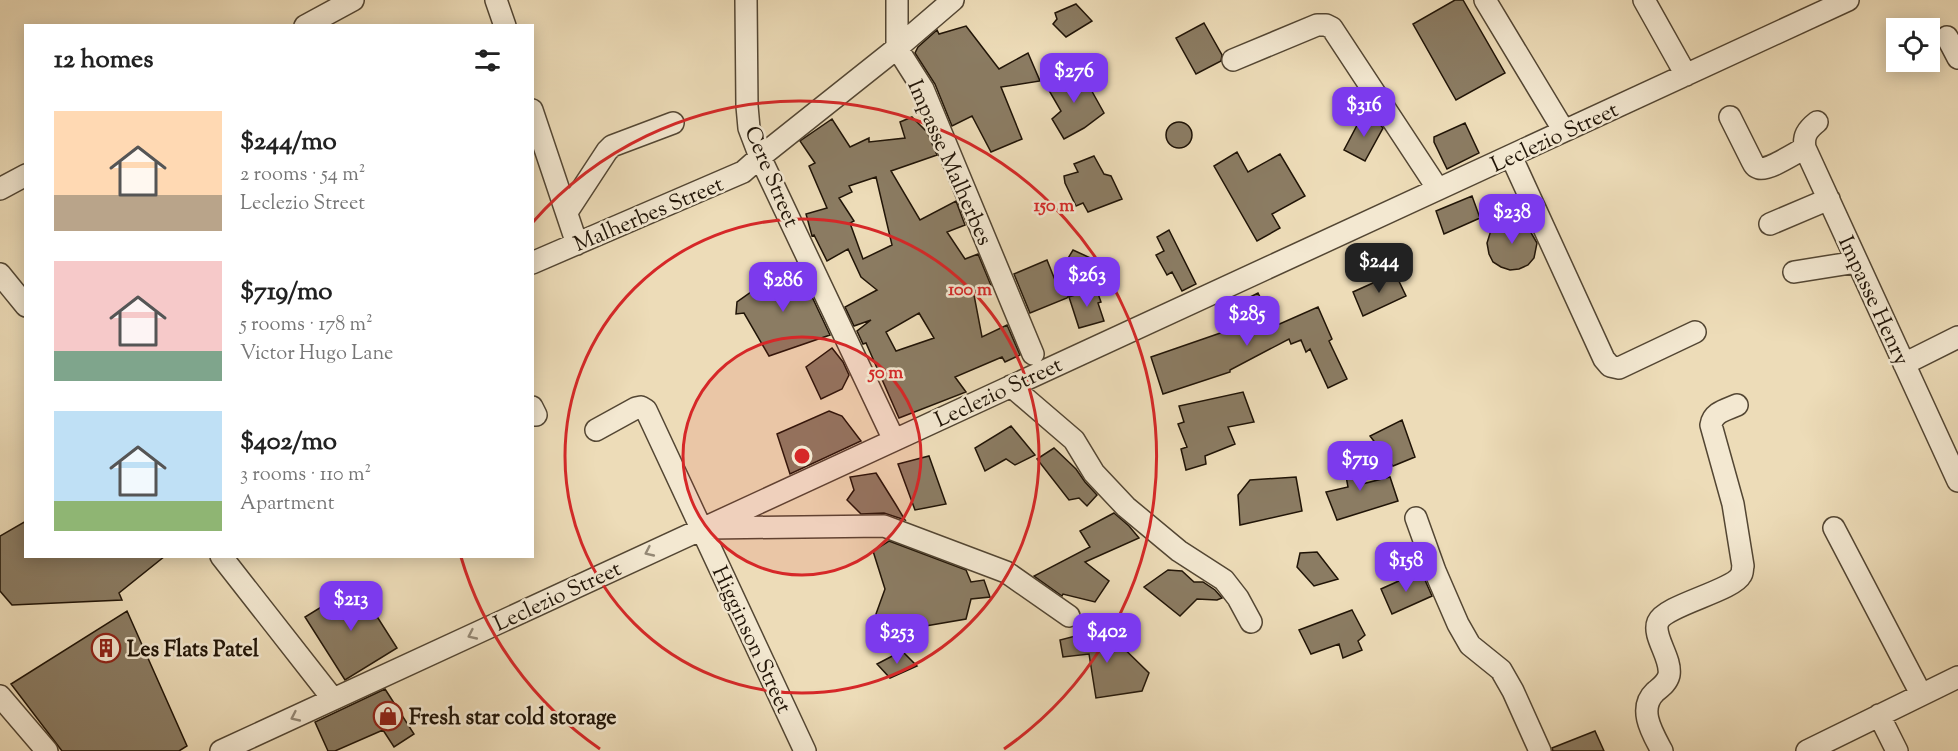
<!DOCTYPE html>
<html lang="en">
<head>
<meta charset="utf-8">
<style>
  body { margin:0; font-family:"Sorts Mill Goudy",serif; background:#f6f6f6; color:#222; height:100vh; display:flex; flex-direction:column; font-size:22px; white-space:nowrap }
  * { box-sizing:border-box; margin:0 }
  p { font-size:20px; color:#767676 }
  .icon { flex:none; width:33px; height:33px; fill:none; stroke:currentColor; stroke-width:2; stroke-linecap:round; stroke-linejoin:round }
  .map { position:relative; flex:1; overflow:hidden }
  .panel { position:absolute; left:24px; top:24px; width:510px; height:534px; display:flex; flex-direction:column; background:#fff; border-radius:0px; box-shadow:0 3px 15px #0003 }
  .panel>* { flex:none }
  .fabs { position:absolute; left:1886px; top:18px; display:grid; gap:12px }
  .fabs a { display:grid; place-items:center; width:54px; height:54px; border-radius:0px; background:#fff; box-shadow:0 3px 15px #0003; font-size:30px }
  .price { position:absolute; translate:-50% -51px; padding:0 14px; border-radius:12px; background:#7c3aed; color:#fff; font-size:20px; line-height:39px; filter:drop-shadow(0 2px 3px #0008) }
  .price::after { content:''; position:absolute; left:50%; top:36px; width:18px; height:14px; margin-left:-9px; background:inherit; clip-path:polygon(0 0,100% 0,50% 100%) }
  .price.active { background:#222; color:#fff }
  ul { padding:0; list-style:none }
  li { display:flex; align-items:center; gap:18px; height:150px; padding:0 30px }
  li span { display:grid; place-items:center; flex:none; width:168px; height:120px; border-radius:0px; color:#555 }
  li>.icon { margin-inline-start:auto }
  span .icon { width:72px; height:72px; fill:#fffc; stroke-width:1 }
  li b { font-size:26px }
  h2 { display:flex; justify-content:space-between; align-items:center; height:72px; padding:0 30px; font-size:26px }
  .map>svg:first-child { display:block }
  .building { fill:#8b7c63; stroke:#201407; stroke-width:1.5; fill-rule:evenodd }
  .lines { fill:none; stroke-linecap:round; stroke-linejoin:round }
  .minor-casing { stroke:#534633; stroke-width:24 }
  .minor { stroke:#f3e8d1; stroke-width:21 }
  .oneway { stroke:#948976 }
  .ring { fill:none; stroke:#d62828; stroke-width:3 }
  .labels { text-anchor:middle; stroke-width:5; stroke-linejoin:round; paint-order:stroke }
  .street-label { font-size:22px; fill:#201407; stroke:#f3e8d1 }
  .poi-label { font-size:22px; font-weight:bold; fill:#201407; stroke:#f3e8d1; text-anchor:start }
  .centre { fill:#d62828; stroke:#f3e8d1; stroke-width:3 }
  .ring-label { font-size:18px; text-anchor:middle; font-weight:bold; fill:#d62828; stroke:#f3e8d1; stroke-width:5; stroke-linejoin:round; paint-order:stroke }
</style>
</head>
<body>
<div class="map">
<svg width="1958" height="751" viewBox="0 0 1958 751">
  <rect width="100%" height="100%" fill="#eddcb8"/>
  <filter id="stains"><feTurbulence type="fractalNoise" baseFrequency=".00333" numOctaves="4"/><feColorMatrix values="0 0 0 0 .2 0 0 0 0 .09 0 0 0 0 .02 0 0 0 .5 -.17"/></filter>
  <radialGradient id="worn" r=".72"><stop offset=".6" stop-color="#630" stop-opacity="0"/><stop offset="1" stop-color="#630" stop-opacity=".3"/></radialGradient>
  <!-- building -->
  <path class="building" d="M 1455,0 L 1463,0 L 1505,73 L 1456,100 L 1413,24 Z
    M 1076,4 L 1092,21 L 1066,37 L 1053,24 L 1057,19 L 1055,13 Z
    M 1204,23 L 1222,55 L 1221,61 L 1196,74 L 1176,38 Z
    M 966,26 L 999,69 L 1028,53 L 1040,81 L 1001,87 L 1022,139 L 991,152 L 972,116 L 952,126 L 935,84 L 915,53 L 918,47 L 937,30 L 939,34 Z
    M 1079,68 L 1104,113 L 1084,128 L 1064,139 L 1052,119 L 1061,111 L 1047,87 Z
    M 1363,114 L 1378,122 L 1383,128 L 1365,161 L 1344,150 Z
    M 912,117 L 927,132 L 937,155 L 891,171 L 920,220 L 956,201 L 965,225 L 947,232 L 965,259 L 978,254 L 992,288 L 974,295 L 982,337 L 1007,325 L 1020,355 L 1005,362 L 1002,357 L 955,377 L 966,392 L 899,418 L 866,343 L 863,344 L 857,331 L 871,320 L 854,326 L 845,307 L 877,290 L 861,277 L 848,249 L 827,261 L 814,235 L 812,236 L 806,214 L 827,208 L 809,166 L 815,163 L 800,141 L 832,119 L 850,147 L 869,138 L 869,142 L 905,138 L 900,122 ZM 876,177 L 892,245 L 863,259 L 850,223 L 854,221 L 839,198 L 852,192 L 849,186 ZM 919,313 L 934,338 L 896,351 L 886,332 Z
    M1166 135a13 13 0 1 1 26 0a13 13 0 1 1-26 0Z
    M 1465,123 L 1479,153 L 1447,169 L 1434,142 L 1434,137 Z
    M 1237,152 L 1248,172 L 1280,154 L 1305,196 L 1272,214 L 1280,228 L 1257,241 L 1214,166 Z
    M 1094,156 L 1104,174 L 1111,176 L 1122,199 L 1088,212 L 1083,203 L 1076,206 L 1065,183 L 1064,176 L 1078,172 L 1074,164 Z
    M 1472,196 L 1480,218 L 1444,234 L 1436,211 Z
    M 1507,220 L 1518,221 L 1526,224 L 1537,243 L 1534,258 L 1528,265 L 1519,269 L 1510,270 L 1501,267 L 1493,262 L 1489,254 L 1487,243 L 1492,227 Z
    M 1169,230 L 1196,284 L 1182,291 L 1172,272 L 1167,275 L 1156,255 L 1164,251 L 1157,237 Z
    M 1073,250 L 1097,261 L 1067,298 L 1030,313 L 1014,274 L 1047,260 L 1055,280 Z
    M 797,265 L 830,335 L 769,356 L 744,313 L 736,314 L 737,302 L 761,285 Z
    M 1395,273 L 1406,296 L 1363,316 L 1353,292 Z
    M 1096,288 L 1101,302 L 1098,303 L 1104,321 L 1079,328 L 1069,297 Z
    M 1258,293 L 1275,326 L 1318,307 L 1332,339 L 1329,341 L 1347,379 L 1328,388 L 1310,349 L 1306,352 L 1301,340 L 1291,344 L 1289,339 L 1230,370 L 1230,372 L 1163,394 L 1151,357 L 1232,329 L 1224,310 Z
    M 832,348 L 843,362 L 849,375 L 842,389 L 821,399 L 806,367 Z
    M 1243,392 L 1254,422 L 1228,427 L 1235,444 L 1205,456 L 1206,464 L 1186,470 L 1181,449 L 1187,447 L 1178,424 L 1184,422 L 1179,406 Z
    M 829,411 L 842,416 L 861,441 L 790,474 L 777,434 Z
    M 1402,420 L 1415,457 L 1393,466 L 1370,436 Z
    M 1011,426 L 1035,455 L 1015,465 L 1006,459 L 985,471 L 975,448 Z
    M 1054,448 L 1076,469 L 1085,482 L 1097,495 L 1087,506 L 1079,498 L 1069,500 L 1037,459 Z
    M 1356,451 L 1358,485 L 1390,477 L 1398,501 L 1337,520 L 1326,492 L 1348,487 L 1342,454 Z
    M 929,456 L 946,504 L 915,510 L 898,464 Z
    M 876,473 L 896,505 L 905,520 L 884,513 L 861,514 L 847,500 L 854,490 L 850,477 Z
    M 1296,477 L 1302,511 L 1240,525 L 1238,495 L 1250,480 Z
    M 1114,513 L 1129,526 L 1139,538 L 1085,562 L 1109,581 L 1095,602 L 1063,594 L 1062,596 L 1034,576 L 1090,547 L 1080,531 Z
    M 26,521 L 26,556 L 165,556 L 119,593 L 122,600 L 12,605 L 0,591 L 0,536 Z
    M 889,541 L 966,570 L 971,582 L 984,580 L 990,597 L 971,599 L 966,619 L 885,633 L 876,614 L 885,589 L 873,551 Z
    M 1317,552 L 1338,579 L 1314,586 L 1297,567 L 1300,553 Z
    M 1168,570 L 1182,571 L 1194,582 L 1203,582 L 1215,590 L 1222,598 L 1217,600 L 1197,599 L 1180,616 L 1144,587 Z
    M 1421,571 L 1432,596 L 1392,614 L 1381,589 Z
    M 357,585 L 397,648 L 345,680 L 305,617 Z
    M 1352,610 L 1365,635 L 1358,641 L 1362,650 L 1343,658 L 1339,644 L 1311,654 L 1299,630 Z
    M 127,611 L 187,746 L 179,751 L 62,751 L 11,684 Z
    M 1091,632 L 1109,634 L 1149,673 L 1142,691 L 1096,698 L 1089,654 L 1063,657 L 1060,640 Z
    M 902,651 L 917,666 L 890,678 L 877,664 Z
    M 385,689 L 414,734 L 394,747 L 383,730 L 335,751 L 328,751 L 315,722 Z
    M 1595,731 L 1604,751 L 1553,751 L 1552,748 Z"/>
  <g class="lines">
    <!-- minor casing -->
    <g class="minor-casing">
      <path id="minor" d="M 496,0 L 505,26
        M 746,0 L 747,106 L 749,128 L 760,157 L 894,440
        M 897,0 L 897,48 L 923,89 L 1033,354
        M 1485,0 L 1564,131
        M 1644,0 L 1686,75
        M 305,26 L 353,0
        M 1947,37 L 1958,58
        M 1233,60 L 1317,25 L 1326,25 L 1332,28 L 1438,189
        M 532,110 L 577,244
        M 1730,117 L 1752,161 C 1754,165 1755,167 1759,168 C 1768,171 1795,153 1805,148
        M 1817,122 C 1807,130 1803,136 1805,148 L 1958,481
        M 1511,156 L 1604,359 L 1610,366 L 1619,368 L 1695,332
        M 0,189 L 26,175
        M 567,212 L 607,151 L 612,146 L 673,123
        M 1770,224 L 1829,199
        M 532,263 L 743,172 L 760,157 L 897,48 L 953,0
        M 1794,272 L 1857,262
        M 0,274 L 26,306
        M 1904,364 L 1958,337
        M 1011,386 L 1074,440 L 1094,473 L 1126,507 L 1179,551 L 1224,580 L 1238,598 L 1251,622
        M 532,407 L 536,415
        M 596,430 L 636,408 L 641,407 L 646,410 L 805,751
        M 1416,518 L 1435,571 L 1458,624 L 1470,645 L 1501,670 L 1513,691 L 1540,751
        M 708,528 L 884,526 L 1006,572 L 1069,616
        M 1834,528 L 1921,694
        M 221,556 L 333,699
        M 0,696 L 47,751
        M 1879,715 L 1897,751
        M 221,751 L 1848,0
        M 1662,751 C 1653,734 1637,709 1655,692 C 1661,687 1667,683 1669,675 C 1672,658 1652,636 1658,622 C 1665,605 1733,591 1741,575 C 1743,573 1742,569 1743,566 L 1733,504 L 1711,425 C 1713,412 1726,410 1737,405
        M 1807,751 L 1958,677"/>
    </g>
    <!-- minor -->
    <use href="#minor" class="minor"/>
  </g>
  <!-- one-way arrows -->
  <defs><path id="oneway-chevron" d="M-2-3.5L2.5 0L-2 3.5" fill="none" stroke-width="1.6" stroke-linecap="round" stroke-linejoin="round" transform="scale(1.5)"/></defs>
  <g class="oneway">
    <use href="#oneway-chevron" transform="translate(649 552) rotate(155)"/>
    <use href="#oneway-chevron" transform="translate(472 635) rotate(155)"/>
    <use href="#oneway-chevron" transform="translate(295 717) rotate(155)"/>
  </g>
  <!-- distance rings -->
  <circle cx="802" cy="456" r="119" fill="#d62828" fill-opacity=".12"/>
  <g class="ring">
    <circle cx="802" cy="456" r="119"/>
    <circle cx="802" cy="456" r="237"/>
    <path d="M600 749A356 356 0 0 1 461 557M533 222A356 356 0 1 1 1004 749"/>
  </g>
  <!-- icons -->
  <defs>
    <g id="building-ring" transform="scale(1.5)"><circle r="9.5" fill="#f3e8d1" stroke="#8f2418" stroke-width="1.5"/><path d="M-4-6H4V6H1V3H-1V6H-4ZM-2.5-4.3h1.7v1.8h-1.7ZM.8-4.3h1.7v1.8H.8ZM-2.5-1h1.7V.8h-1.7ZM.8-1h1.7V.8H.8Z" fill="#8f2418"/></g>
    <g id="shop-ring" transform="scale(1.5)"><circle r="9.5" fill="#f3e8d1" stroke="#8f2418" stroke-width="1.5"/><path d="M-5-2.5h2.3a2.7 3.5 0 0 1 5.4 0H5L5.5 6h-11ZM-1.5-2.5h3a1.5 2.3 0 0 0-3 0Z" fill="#8f2418"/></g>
  </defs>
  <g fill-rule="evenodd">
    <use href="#building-ring" x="106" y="648"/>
    <use href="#shop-ring" x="388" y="716"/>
  </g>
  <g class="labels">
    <!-- street labels -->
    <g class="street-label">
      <text transform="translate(1554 136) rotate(-25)" y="8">Leclezio Street</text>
      <text transform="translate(951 162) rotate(66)" y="8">Impasse Malherbes</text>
      <text transform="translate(773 176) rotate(67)" y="8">Cere Street</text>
      <text transform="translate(648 213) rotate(-23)" y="8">Malherbes Street</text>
      <text transform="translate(1875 300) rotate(65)" y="8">Impasse Henry</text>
      <text transform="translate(998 391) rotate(-25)" y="8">Leclezio Street</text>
      <text transform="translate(557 595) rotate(-25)" y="8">Leclezio Street</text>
      <text transform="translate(753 639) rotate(65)" y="8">Higginson Street</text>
    </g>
    <!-- poi labels -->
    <g class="poi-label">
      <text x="127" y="656">Les Flats Patel</text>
      <text x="409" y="724">Fresh star cold storage</text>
    </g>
  </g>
  <circle cx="802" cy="456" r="9" class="centre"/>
  <g class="ring-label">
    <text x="1054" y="211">150 m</text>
    <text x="970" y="295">100 m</text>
    <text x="886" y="378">50 m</text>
  </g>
  <rect width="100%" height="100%" filter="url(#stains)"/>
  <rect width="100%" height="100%" fill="url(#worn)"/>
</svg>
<div class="fabs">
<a><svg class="icon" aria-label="locate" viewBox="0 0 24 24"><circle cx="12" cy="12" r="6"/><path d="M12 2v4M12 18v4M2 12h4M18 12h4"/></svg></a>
</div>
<b class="price" style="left:1074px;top:104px">$276</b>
<b class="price" style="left:1364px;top:138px">$316</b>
<b class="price" style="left:1512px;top:245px">$238</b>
<b class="price active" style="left:1379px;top:294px">$244</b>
<b class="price" style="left:1087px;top:308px">$263</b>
<b class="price" style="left:783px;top:313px">$286</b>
<b class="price" style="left:1247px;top:347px">$285</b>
<b class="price" style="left:1360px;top:492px">$719</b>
<b class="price" style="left:1406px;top:593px">$158</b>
<b class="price" style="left:351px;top:632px">$213</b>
<b class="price" style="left:1107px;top:664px">$402</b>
<b class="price" style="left:897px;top:665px">$253</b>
<section class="panel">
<h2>12 homes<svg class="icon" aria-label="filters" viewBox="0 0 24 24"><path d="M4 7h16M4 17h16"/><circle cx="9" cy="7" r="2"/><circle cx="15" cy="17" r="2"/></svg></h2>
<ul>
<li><span style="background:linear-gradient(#ffd9b3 70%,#b9a48a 0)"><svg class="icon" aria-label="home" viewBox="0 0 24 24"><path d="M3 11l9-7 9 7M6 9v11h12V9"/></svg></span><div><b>$244/mo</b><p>2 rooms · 54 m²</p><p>Leclezio Street</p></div></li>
<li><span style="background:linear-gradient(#f6c9c9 75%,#7fa58c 0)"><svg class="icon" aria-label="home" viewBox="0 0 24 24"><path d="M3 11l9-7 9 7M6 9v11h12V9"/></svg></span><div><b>$719/mo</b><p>5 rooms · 178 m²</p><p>Victor Hugo Lane</p></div></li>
<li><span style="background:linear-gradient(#bfe0f5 75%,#8fb573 0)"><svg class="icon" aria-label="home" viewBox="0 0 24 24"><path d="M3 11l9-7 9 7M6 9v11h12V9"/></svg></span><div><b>$402/mo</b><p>3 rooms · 110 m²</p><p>Apartment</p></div></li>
</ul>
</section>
</div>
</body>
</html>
